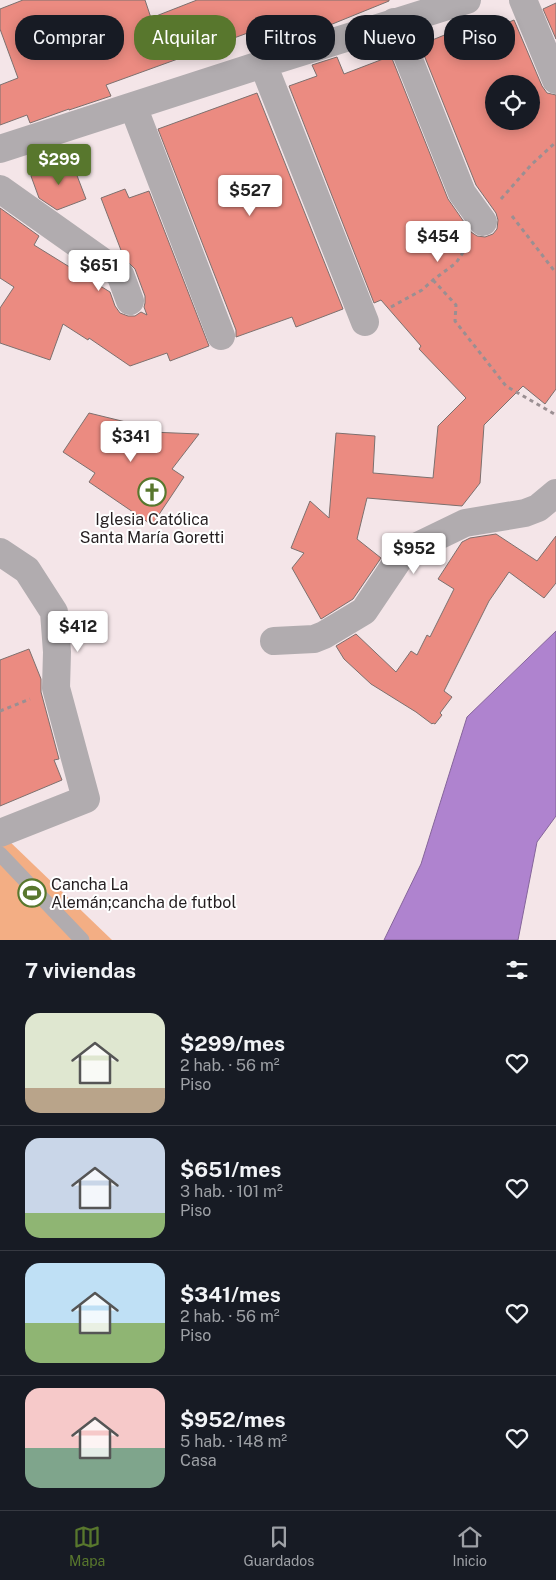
<!DOCTYPE html>
<html lang="es">
<head>
<meta charset="utf-8">
<style>
  body { margin:0; font-family:"Public Sans",sans-serif; background:#242831; color:#f1f3f6; height:100vh; display:flex; flex-direction:column; font-size:19px; white-space:nowrap }
  * { box-sizing:border-box; margin:0 }
  p { font-size:16px; color:#9ea1a6 }
  .icon { flex:none; width:28px; height:28px; fill:none; stroke:currentColor; stroke-width:2; stroke-linecap:round; stroke-linejoin:round }
  .map { position:relative; height:940px; overflow:hidden }
  .drawer { display:flex; flex-direction:column; background:#171b24; flex:1 }
  .drawer>* { flex:none }
  .top-card { position:absolute; left:15px; top:15px; width:526px; height:45px; display:flex; gap:10px }
  .controls { position:absolute; left:485px; top:75px; display:grid; gap:10px }
  .controls a { display:grid; place-items:center; width:55px; height:55px; border-radius:50%; background:#171b24; box-shadow:0 2px 12px #0003; font-size:25px }
  .price { position:absolute; translate:-50% -42px; padding:0 11px; border-radius:5px; background:#fff; color:#222; font-size:16px; line-height:32px; filter:drop-shadow(0 1px 2px #0008) }
  .price::after { content:''; position:absolute; left:50%; top:30px; width:15px; height:11px; margin-left:-8px; background:inherit; clip-path:polygon(0 0,100% 0,50% 100%) }
  .price.active { background:#58772d; color:#fff }
  ul { padding:0; list-style:none }
  li { display:flex; align-items:center; gap:15px; height:125px; padding:0 25px }
  li+li { border-top:1px solid #363941 }
  li span { display:grid; place-items:center; flex:none; width:140px; height:100px; border-radius:15px; color:#555 }
  li>.icon { margin-inline-start:auto }
  span .icon { width:60px; height:60px; fill:#fffc; stroke-width:1 }
  li b { font-size:21px }
  h2 { display:flex; justify-content:space-between; align-items:center; height:60px; padding:0 25px; font-size:21px }
  .chip { padding:0 18px; border-radius:20px; background:#171b24; box-shadow:0 2px 12px #0003; font-size:18px; line-height:45px }
  .chip.active { background:#58772d; color:#fff }
  .dock { display:flex; justify-content:space-around; align-items:center; height:70px; border-top:1px solid #363941; background:#171b24; font-size:14px; color:#9ea1a6 }
  .dock a { display:grid; justify-items:center; gap:2px }
  .dock .active { color:#58772d }
  .map>svg:first-child { display:block }
  .green { fill:#f3ae84 }
  .water { fill:#af83cf; stroke:#85659a }
  .building { fill:#eb8b81; stroke:#7d706e; fill-rule:evenodd }
  .lines { fill:none; stroke-linecap:round; stroke-linejoin:round }
  .path { stroke:#9a8f92; stroke-width:3; stroke-dasharray:4 4; stroke-linecap:butt }
  .service { stroke:#b1acaf; stroke-width:15 }
  .minor { stroke:#b1acaf; stroke-width:28 }
  .labels { text-anchor:middle; stroke-width:4; stroke-linejoin:round; paint-order:stroke }
  .poi-label { font-size:16px; fill:#241e20; stroke:#fff }
</style>
</head>
<body>
<div class="map">
<svg width="556" height="940" viewBox="0 0 556 940">
  <rect width="100%" height="100%" fill="#f4e5e8"/>
  <!-- green -->
  <path class="green" d="M 7,839 L 112,940 L 0,940 L 0,846 Z"/>
  <!-- water -->
  <path class="water" d="M 556,631 L 556,816 L 537,842 L 518,940 L 384,940 L 421,864 L 467,717 Z"/>
  <!-- building -->
  <path class="building" d="M 23,0 L 145,0 L 151,18 L 197,0 L 389,0 L 389,1 L 325,27 L 326,28 L 301,36 L 301,34 L 293,37 L 286,19 L 223,42 L 224,43 L 198,53 L 197,52 L 106,85 L 111,96 L 69,110 L 69,109 L 30,123 L 27,115 L 0,125 L 0,85 L 18,78 L 0,29 L 0,9 Z
    M 556,3 L 556,39 L 543,9 Z
    M 488,19 L 492,29 L 514,20 L 542,86 L 547,93 L 556,95 L 556,389 L 545,404 L 523,386 L 484,425 L 480,483 L 462,506 L 367,498 L 357,539 L 381,558 L 353,599 L 321,619 L 292,568 L 304,553 L 291,548 L 310,501 L 329,518 L 336,433 L 375,436 L 373,473 L 433,478 L 438,426 L 466,398 L 419,349 L 421,346 L 381,300 L 374,303 L 289,86 L 317,76 L 312,65 L 337,57 L 344,74 L 391,56 L 448,199 L 471,232 L 477,236 L 485,237 L 493,234 L 497,229 L 498,220 L 496,213 L 476,185 L 420,45 L 469,25 L 469,26 ZM 494,84 L 531,84 L 531,121 L 494,121 Z
    M 257,93 L 343,309 L 296,327 L 292,317 L 236,337 L 236,330 L 158,129 Z
    M 71,160 L 86,199 L 57,210 L 39,198 L 31,176 Z
    M 125,189 L 129,198 L 149,191 L 209,346 L 170,361 L 167,353 L 130,366 L 89,338 L 88,340 L 63,324 L 50,360 L 0,343 L 0,308 L 14,287 L 0,278 L 0,208 L 39,236 L 34,245 L 110,292 L 115,306 L 120,313 L 128,316 L 135,316 L 141,312 L 147,315 L 144,307 L 145,303 L 145,296 L 135,269 L 124,258 L 101,198 Z
    M 89,413 L 134,424 L 127,431 L 199,434 L 172,469 L 184,477 L 152,525 L 89,482 L 95,473 L 63,452 Z
    M 496,534 L 537,561 L 556,536 L 556,583 L 544,598 L 509,572 L 489,601 L 444,691 L 452,697 L 440,713 L 442,715 L 435,724 L 433,723 L 432,724 L 416,712 L 371,684 L 344,659 L 336,646 L 356,634 L 396,672 L 411,651 L 417,655 L 427,635 L 430,637 L 454,589 L 438,579 L 462,542 L 470,538 Z
    M 29,649 L 41,679 L 41,692 L 59,759 L 54,760 L 62,780 L 0,806 L 0,660 Z"/>
  <g class="lines">
    <!-- path -->
    <path class="path" d="M 501,199 L 531,165 L 556,142
      M 512,216 L 556,273
      M 433,280 L 456,305 L 455,321 L 506,386 L 556,415
      M 391,307 L 422,290 L 433,280 L 456,263 L 468,245
      M 0,711 L 30,699"/>
    <!-- service -->
    <path class="service" d="M 0,854 L 82,940"/>
    <!-- minor -->
    <path class="minor" d="M 523,0 L 556,80
      M 394,22 L 462,193 L 483,222
      M 263,64 L 365,322
      M 133,106 L 221,336
      M 0,149 L 263,64 L 467,0
      M 0,189 L 120,274 L 130,301
      M 0,552 L 27,570 L 54,612 L 57,652 L 56,688 L 86,799 L 0,833
      M 274,641 L 314,639 L 324,635 L 364,611 L 403,553 L 465,523 L 525,513 L 538,508 L 556,493"/>
  </g>
  <!-- icons -->
  <defs>
    <g id="church-ring" transform="scale(1.4375)"><circle r="9.5" fill="#fff" stroke="#58772d" stroke-width="1.5"/><path d="M-1.2-6h2.4v3.5h3.3v2.4h-3.3V6h-2.4V-.1h-3.3v-2.4h3.3Z" fill="#58772d"/></g>
    <g id="stadium-ring" transform="scale(1.4375)"><circle r="9.5" fill="#fff" stroke="#58772d" stroke-width="1.5"/><path d="M0-5a6.5 5 0 1 0 0 10a6.5 5 0 1 0 0-10ZM-3.5-1.8h7v3.6h-7Z" fill="#58772d"/></g>
  </defs>
  <g fill-rule="evenodd">
    <use href="#church-ring" x="152" y="492"/>
    <use href="#stadium-ring" x="32" y="893"/>
  </g>
  <g class="labels">
    <!-- poi labels -->
    <g class="poi-label">
      <text x="152" y="525">Iglesia Católica<tspan x="152" dy="18">Santa María Goretti</tspan></text>
      <text x="51" y="890" text-anchor="start">Cancha La<tspan x="51" dy="18">Alemán;cancha de futbol</tspan></text>
    </g>
  </g>
</svg>
<div class="controls">
<a><svg class="icon" aria-label="locate" viewBox="0 0 24 24"><circle cx="12" cy="12" r="6"/><path d="M12 2v4M12 18v4M2 12h4M18 12h4"/></svg></a>
</div>
<b class="price active" style="left:59px;top:186px">$299</b>
<b class="price" style="left:250px;top:217px">$527</b>
<b class="price" style="left:438px;top:263px">$454</b>
<b class="price" style="left:99px;top:292px">$651</b>
<b class="price" style="left:131px;top:463px">$341</b>
<b class="price" style="left:414px;top:575px">$952</b>
<b class="price" style="left:78px;top:653px">$412</b>
<div class="top-card">
<a class="chip">Comprar</a>
<a class="chip active">Alquilar</a>
<a class="chip">Filtros</a>
<a class="chip">Nuevo</a>
<a class="chip">Piso</a>
</div>
</div>
<section class="drawer">
<h2>7 viviendas<svg class="icon" aria-label="filters" viewBox="0 0 24 24"><path d="M4 7h16M4 17h16"/><circle cx="9" cy="7" r="2"/><circle cx="15" cy="17" r="2"/></svg></h2>
<ul>
<li><span style="background:linear-gradient(#dfe7d0 75%,#b9a48a 0)"><svg class="icon" aria-label="home" viewBox="0 0 24 24"><path d="M3 11l9-7 9 7M6 9v11h12V9"/></svg></span><div><b>$299/mes</b><p>2 hab. · 56 m²</p><p>Piso</p></div><svg class="icon" aria-label="heart" viewBox="0 0 24 24"><path d="M12 20l-8-8c-3-5 5-10 8-4 3-6 11-1 8 4z"/></svg></li>
<li><span style="background:linear-gradient(#c9d6e8 75%,#8fb573 0)"><svg class="icon" aria-label="home" viewBox="0 0 24 24"><path d="M3 11l9-7 9 7M6 9v11h12V9"/></svg></span><div><b>$651/mes</b><p>3 hab. · 101 m²</p><p>Piso</p></div><svg class="icon" aria-label="heart" viewBox="0 0 24 24"><path d="M12 20l-8-8c-3-5 5-10 8-4 3-6 11-1 8 4z"/></svg></li>
<li><span style="background:linear-gradient(#bfe0f5 60%,#8fb573 0)"><svg class="icon" aria-label="home" viewBox="0 0 24 24"><path d="M3 11l9-7 9 7M6 9v11h12V9"/></svg></span><div><b>$341/mes</b><p>2 hab. · 56 m²</p><p>Piso</p></div><svg class="icon" aria-label="heart" viewBox="0 0 24 24"><path d="M12 20l-8-8c-3-5 5-10 8-4 3-6 11-1 8 4z"/></svg></li>
<li><span style="background:linear-gradient(#f6c9c9 60%,#7fa58c 0)"><svg class="icon" aria-label="home" viewBox="0 0 24 24"><path d="M3 11l9-7 9 7M6 9v11h12V9"/></svg></span><div><b>$952/mes</b><p>5 hab. · 148 m²</p><p>Casa</p></div><svg class="icon" aria-label="heart" viewBox="0 0 24 24"><path d="M12 20l-8-8c-3-5 5-10 8-4 3-6 11-1 8 4z"/></svg></li>
</ul>
</section>
<nav class="dock">
<a class="active"><svg class="icon" aria-label="map" viewBox="0 0 24 24"><path d="M3 6l6-2 6 2 6-2v14l-6 2-6-2-6 2zM9 4v14M15 6v14"/></svg>Mapa</a>
<a><svg class="icon" aria-label="saved" viewBox="0 0 24 24"><path d="M7 4h10v16l-5-4-5 4z"/></svg>Guardados</a>
<a><svg class="icon" aria-label="home" viewBox="0 0 24 24"><path d="M3 11l9-7 9 7M6 9v11h12V9"/></svg>Inicio</a>
</nav>
</body>
</html>
